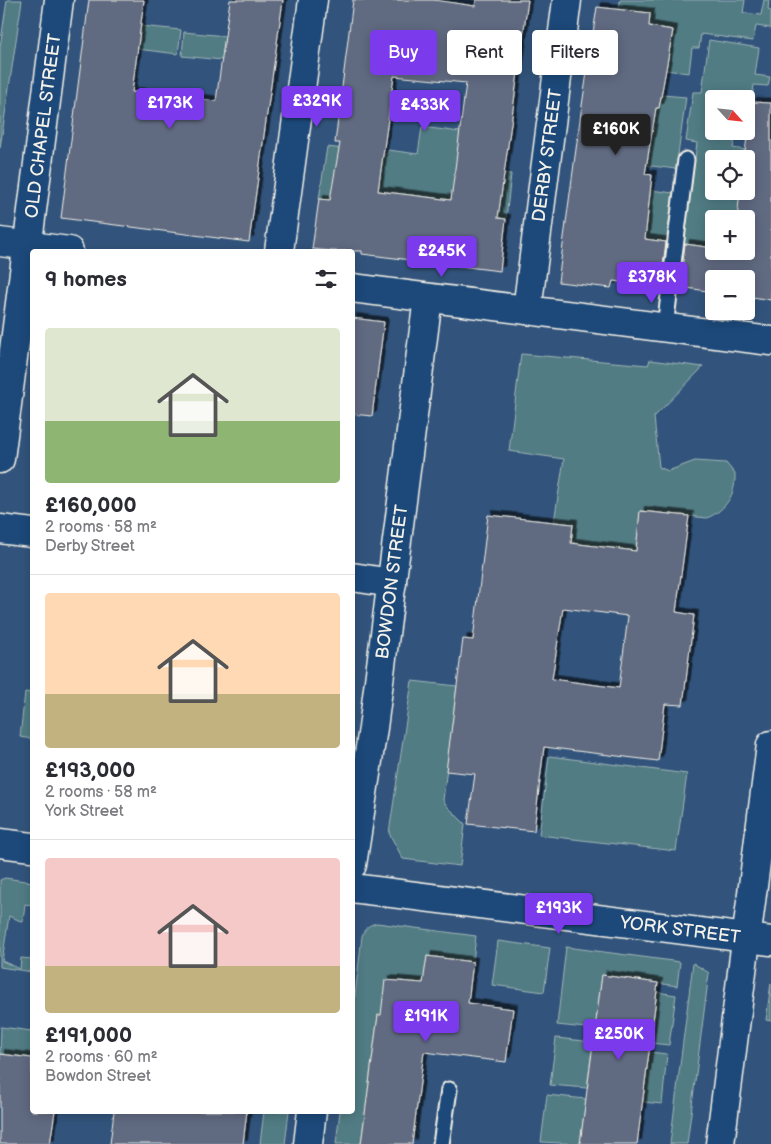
<!DOCTYPE html>
<html lang="en">
<head>
<meta charset="utf-8">
<style>
  body { margin:0; font-family:"Balsamiq Sans",sans-serif; background:#f7f7f7; color:#2b2b33; height:100vh; display:flex; flex-direction:column; font-size:19px; white-space:nowrap }
  * { box-sizing:border-box; margin:0 }
  p { font-size:16px; color:#7c7c81 }
  .icon { flex:none; width:28px; height:28px; fill:none; stroke:currentColor; stroke-width:2; stroke-linecap:round; stroke-linejoin:round }
  .map { position:relative; flex:1; overflow:hidden }
  .panel { position:absolute; left:30px; top:249px; width:325px; height:865px; display:flex; flex-direction:column; background:#fff; border-radius:5px; box-shadow:0 2px 12px #0003 }
  .panel>* { flex:none }
  .banner { position:absolute; left:370px; top:30px; width:325px; height:45px; display:flex; gap:10px }
  .needle { width:32px; rotate:117deg }
  .fabs { position:absolute; left:705px; top:90px; display:grid; gap:10px }
  .fabs a { display:grid; place-items:center; width:50px; height:50px; border-radius:5px; background:#fff; box-shadow:0 2px 12px #0003; font-size:25px }
  .price { position:absolute; translate:-50% -42px; padding:0 11px; border-radius:5px; background:#7c3aed; color:#fff; font-size:16px; line-height:32px; filter:drop-shadow(0 1px 2px #0008) }
  .price::after { content:''; position:absolute; left:50%; top:30px; width:15px; height:11px; margin-left:-8px; background:inherit; clip-path:polygon(0 0,100% 0,50% 100%) }
  .price.current { background:#222; color:#fff }
  ul { padding:0; list-style:none }
  li { display:grid; align-content:center; gap:10px; height:265px; padding:0 15px }
  li+li { border-top:1px solid #e1e1e2 }
  li span { display:grid; place-items:center; height:155px; border-radius:5px; color:#555 }
  li>.icon { margin-inline-start:auto }
  span .icon { width:90px; height:90px; fill:#fffc; stroke-width:1 }
  li b { font-size:21px }
  h2 { display:flex; justify-content:space-between; align-items:center; height:60px; padding:0 15px; font-size:21px }
  .pill { padding:0 18px; border-radius:5px; background:#fff; box-shadow:0 2px 12px #0003; font-size:18px; line-height:45px }
  .pill.current { background:#7c3aed; color:#fff }
  .map>svg:first-child { display:block }
  .green { fill:#517c84; stroke:#a2b6b6; fill-rule:evenodd }
  .building { fill:#606b81; stroke:#f4f1e8; fill-rule:evenodd; filter:url(#shadow) }
  .lines { fill:none; stroke-linecap:round; stroke-linejoin:round }
  .lane-casing { stroke:#f4f1e8; stroke-width:19 }
  .street-casing { stroke:#f4f1e8; stroke-width:31 }
  .lane { stroke:#1f4a7a; stroke-width:15 }
  .street { stroke:#1f4a7a; stroke-width:28 }
  .labels { text-anchor:middle; stroke-width:5; stroke-linejoin:round; paint-order:stroke }
  .street-label { font-size:18px; fill:#f4f1e8; stroke:#1f4a7a }
</style>
</head>
<body>
<div class="map">
<svg width="771" height="1144" viewBox="0 0 771 1144">
  <defs>
    <filter id="shadow"><feDropShadow dx="4.5" dy="-4.5" stdDeviation="0" flood-color="#0009"/></filter>
  </defs>
  <rect width="100%" height="100%" fill="#32547c"/>
  <filter id="ink" filterUnits="userSpaceOnUse"><feTurbulence type="fractalNoise" baseFrequency=".02" numOctaves="2"/><feDisplacementMap in="SourceGraphic" scale="10" xChannelSelector="R" yChannelSelector="G"/><feConvolveMatrix kernelMatrix="1 2 1 2 8 2 1 2 1" color-interpolation-filters="sRGB"/></filter>
  <g filter="url(#ink)">
    <!-- green -->
    <path class="green" d="M 7,0 L 22,0 L 0,148 L 0,47 Z
      M 620,0 L 745,0 L 743,13 L 761,15 L 764,0 L 769,0 L 768,10 L 771,11 L 771,28 L 756,26 L 753,41 L 701,34 L 699,48 L 692,48 L 689,73 L 641,67 L 643,55 L 668,59 L 673,30 L 649,26 L 650,13 L 619,10 Z
      M 140,26 L 181,30 L 178,54 L 137,49 Z
      M 184,32 L 225,36 L 222,60 L 182,56 Z
      M 709,40 L 759,48 L 755,75 L 770,77 L 768,86 L 754,85 L 748,126 L 763,138 L 736,134 L 733,148 L 745,150 L 744,159 L 714,159 L 714,191 L 742,191 L 737,219 L 714,219 L 714,248 L 684,244 L 697,143 L 686,141 L 693,92 L 702,92 ZM 714,99 L 746,99 L 746,131 L 714,131 Z
      M 662,95 L 686,97 L 676,169 L 629,163 L 630,155 L 648,157 L 650,143 L 636,105 L 659,108 Z
      M 422,127 L 460,132 L 456,168 L 511,174 L 506,219 C 487,217 471,204 451,200 C 408,192 363,203 319,199 L 327,147 L 387,154 L 388,150 L 418,154 Z
      M 651,190 L 673,193 L 663,265 L 617,260 L 648,204 Z
      M 521,354 L 648,365 L 650,360 L 703,367 L 654,417 L 659,467 L 668,471 L 695,461 L 726,463 L 735,474 C 736,494 726,510 707,518 L 640,511 L 636,551 L 571,543 L 573,525 L 554,522 L 564,459 L 509,451 Z
      M 412,681 L 457,686 L 443,800 L 447,806 L 465,824 L 460,866 L 403,859 L 389,833 Z
      M 25,692 L 32,693 L 32,739 L 20,737 Z
      M 549,756 L 687,774 L 676,851 L 539,835 Z
      M 5,878 L 32,882 L 32,905 L 25,904 L 23,922 L 9,916 L 2,961 L 20,969 L 21,958 L 32,959 L 32,972 L 0,967 L 0,880 Z
      M 377,923 L 476,936 L 473,962 L 427,956 L 418,1020 L 378,1015 L 361,1144 L 336,1144 L 340,1111 L 352,1111 L 353,1013 L 362,936 C 365,927 369,925 377,923 Z
      M 498,941 L 550,948 L 544,992 L 492,985 Z
      M 566,947 L 680,962 L 677,986 L 602,975 L 595,1029 L 557,1025 Z
      M 693,963 L 709,973 L 687,1144 L 670,1144 Z
      M 771,983 L 771,1021 L 766,1020 Z
      M 657,992 L 676,995 L 669,1045 L 650,1043 Z
      M 1,1027 L 32,1031 L 32,1058 L 0,1054 Z
      M 556,1038 L 593,1042 L 587,1088 L 550,1085 Z
      M 649,1052 L 667,1054 L 662,1104 L 643,1102 Z
      M 547,1095 L 586,1099 L 580,1144 L 541,1142 Z
      M 264,1111 L 289,1111 L 285,1144 L 260,1144 Z"/>
    <!-- building -->
    <path class="building" d="M 89,0 L 144,0 L 132,92 L 216,101 L 230,0 L 283,0 L 249,242 L 61,218 Z
      M 353,0 L 434,0 L 475,6 L 476,0 L 528,0 L 498,218 L 506,219 L 500,271 L 362,254 L 362,251 L 333,251 L 312,249 L 319,199 L 330,200 L 340,143 L 335,143 ZM 394,76 L 466,83 L 451,200 L 378,191 Z
      M 597,7 L 650,13 L 649,26 L 673,30 L 659,108 L 656,108 L 645,174 L 652,175 L 645,239 L 666,242 L 660,287 L 613,281 L 611,288 L 558,282 L 581,112 Z
      M 752,102 L 771,103 L 771,300 L 746,296 L 746,279 L 714,279 L 714,292 L 680,287 L 685,244 L 714,248 L 714,251 L 746,251 L 746,219 L 737,219 L 740,191 L 746,191 L 746,159 L 744,159 Z
      M 352,318 L 384,322 L 372,416 L 352,414 Z
      M 640,511 L 689,516 L 676,612 L 694,615 L 683,705 L 665,704 L 658,761 L 544,747 L 534,831 L 468,824 L 475,774 L 446,771 L 463,639 L 473,640 L 488,515 L 573,524 L 571,543 L 636,551 ZM 563,608 L 628,616 L 619,688 L 552,679 Z
      M 427,956 L 473,962 L 468,1003 L 513,1009 L 506,1062 L 424,1052 L 412,1144 L 361,1144 L 378,1015 L 381,1015 L 385,980 L 423,983 Z
      M 602,975 L 658,983 L 637,1144 L 580,1144 Z
      M 0,1054 L 32,1058 L 32,1111 L 55,1111 L 50,1144 L 0,1144 Z
      M 114,1111 L 247,1111 L 243,1144 L 110,1144 Z"/>
    <g class="lines">
      <!-- lane casing -->
      <g class="lane-casing">
        <path id="lane" d="M 665,327 L 686,160
          M 441,1144 L 449,1090"/>
      </g>
      <!-- street casing -->
      <g class="street-casing">
        <g id="street">
          <path d="M 0,242 L 69,251"/>
          <path d="M 279,251 L 313,0"/>
          <path d="M 352,288 L 771,341"/>
          <path id="s1" d="M 527,310 L 567,0"/>
          <path id="s2" d="M 0,459 L 59,0"/>
          <path d="M 0,529 L 32,533"/>
          <path d="M 352,577 L 392,583"/>
          <path d="M 0,843 L 32,847"/>
          <path id="s3" d="M 352,865 L 373,728 L 428,298"/>
          <path id="s4" d="M 352,888 L 771,941"/>
          <path d="M 308,1144 L 312,1111"/>
          <path d="M 720,1144 L 771,745"/>
        </g>
      </g>
      <!-- lane -->
      <use href="#lane" class="lane"/>
      <!-- street -->
      <use href="#street" class="street"/>
    </g>
  </g>
  <g class="labels">
    <!-- street labels -->
    <g class="street-label">
      <text dy="6" stroke="none"><textPath href="#s2" startOffset="336">OLD CHAPEL STREET</textPath></text>
      <text dy="6" stroke="none"><textPath href="#s1" startOffset="156">DERBY STREET</textPath></text>
      <text dy="6" stroke="none"><textPath href="#s3" startOffset="286">BOWDON STREET</textPath></text>
      <text dy="6" stroke="none"><textPath href="#s4" startOffset="331">YORK STREET</textPath></text>
    </g>
  </g>
</svg>
<div class="fabs">
<a><svg class="needle" viewBox="-14 -14 28 28"><path d="M0-13l5 13h-10z" fill="#e53935"/><path d="M0 13l5-13h-10z" fill="#7c7c81"/></svg></a>
<a><svg class="icon" aria-label="locate" viewBox="0 0 24 24"><circle cx="12" cy="12" r="6"/><path d="M12 2v4M12 18v4M2 12h4M18 12h4"/></svg></a>
<a>+</a>
<a>−</a>
</div>
<b class="price" style="left:317px;top:128px">£329K</b>
<b class="price" style="left:170px;top:130px">£173K</b>
<b class="price" style="left:425px;top:132px">£433K</b>
<b class="price current" style="left:616px;top:156px">£160K</b>
<b class="price" style="left:442px;top:278px">£245K</b>
<b class="price" style="left:652px;top:304px">£378K</b>
<b class="price" style="left:559px;top:935px">£193K</b>
<b class="price" style="left:426px;top:1043px">£191K</b>
<b class="price" style="left:619px;top:1061px">£250K</b>
<div class="banner">
<a class="pill current">Buy</a>
<a class="pill">Rent</a>
<a class="pill">Filters</a>
</div>
<section class="panel">
<h2>9 homes<svg class="icon" aria-label="filters" viewBox="0 0 24 24"><path d="M4 7h16M4 17h16"/><circle cx="9" cy="7" r="2"/><circle cx="15" cy="17" r="2"/></svg></h2>
<ul>
<li><span style="background:linear-gradient(#dfe7d0 60%,#8fb573 0)"><svg class="icon" aria-label="home" viewBox="0 0 24 24"><path d="M3 11l9-7 9 7M6 9v11h12V9"/></svg></span><div><b>£160,000</b><p>2 rooms · 58 m²</p><p>Derby Street</p></div></li>
<li><span style="background:linear-gradient(#ffd9b3 65%,#c2b280 0)"><svg class="icon" aria-label="home" viewBox="0 0 24 24"><path d="M3 11l9-7 9 7M6 9v11h12V9"/></svg></span><div><b>£193,000</b><p>2 rooms · 58 m²</p><p>York Street</p></div></li>
<li><span style="background:linear-gradient(#f6c9c9 70%,#c2b280 0)"><svg class="icon" aria-label="home" viewBox="0 0 24 24"><path d="M3 11l9-7 9 7M6 9v11h12V9"/></svg></span><div><b>£191,000</b><p>2 rooms · 60 m²</p><p>Bowdon Street</p></div></li>
</ul>
</section>
</div>
</body>
</html>
